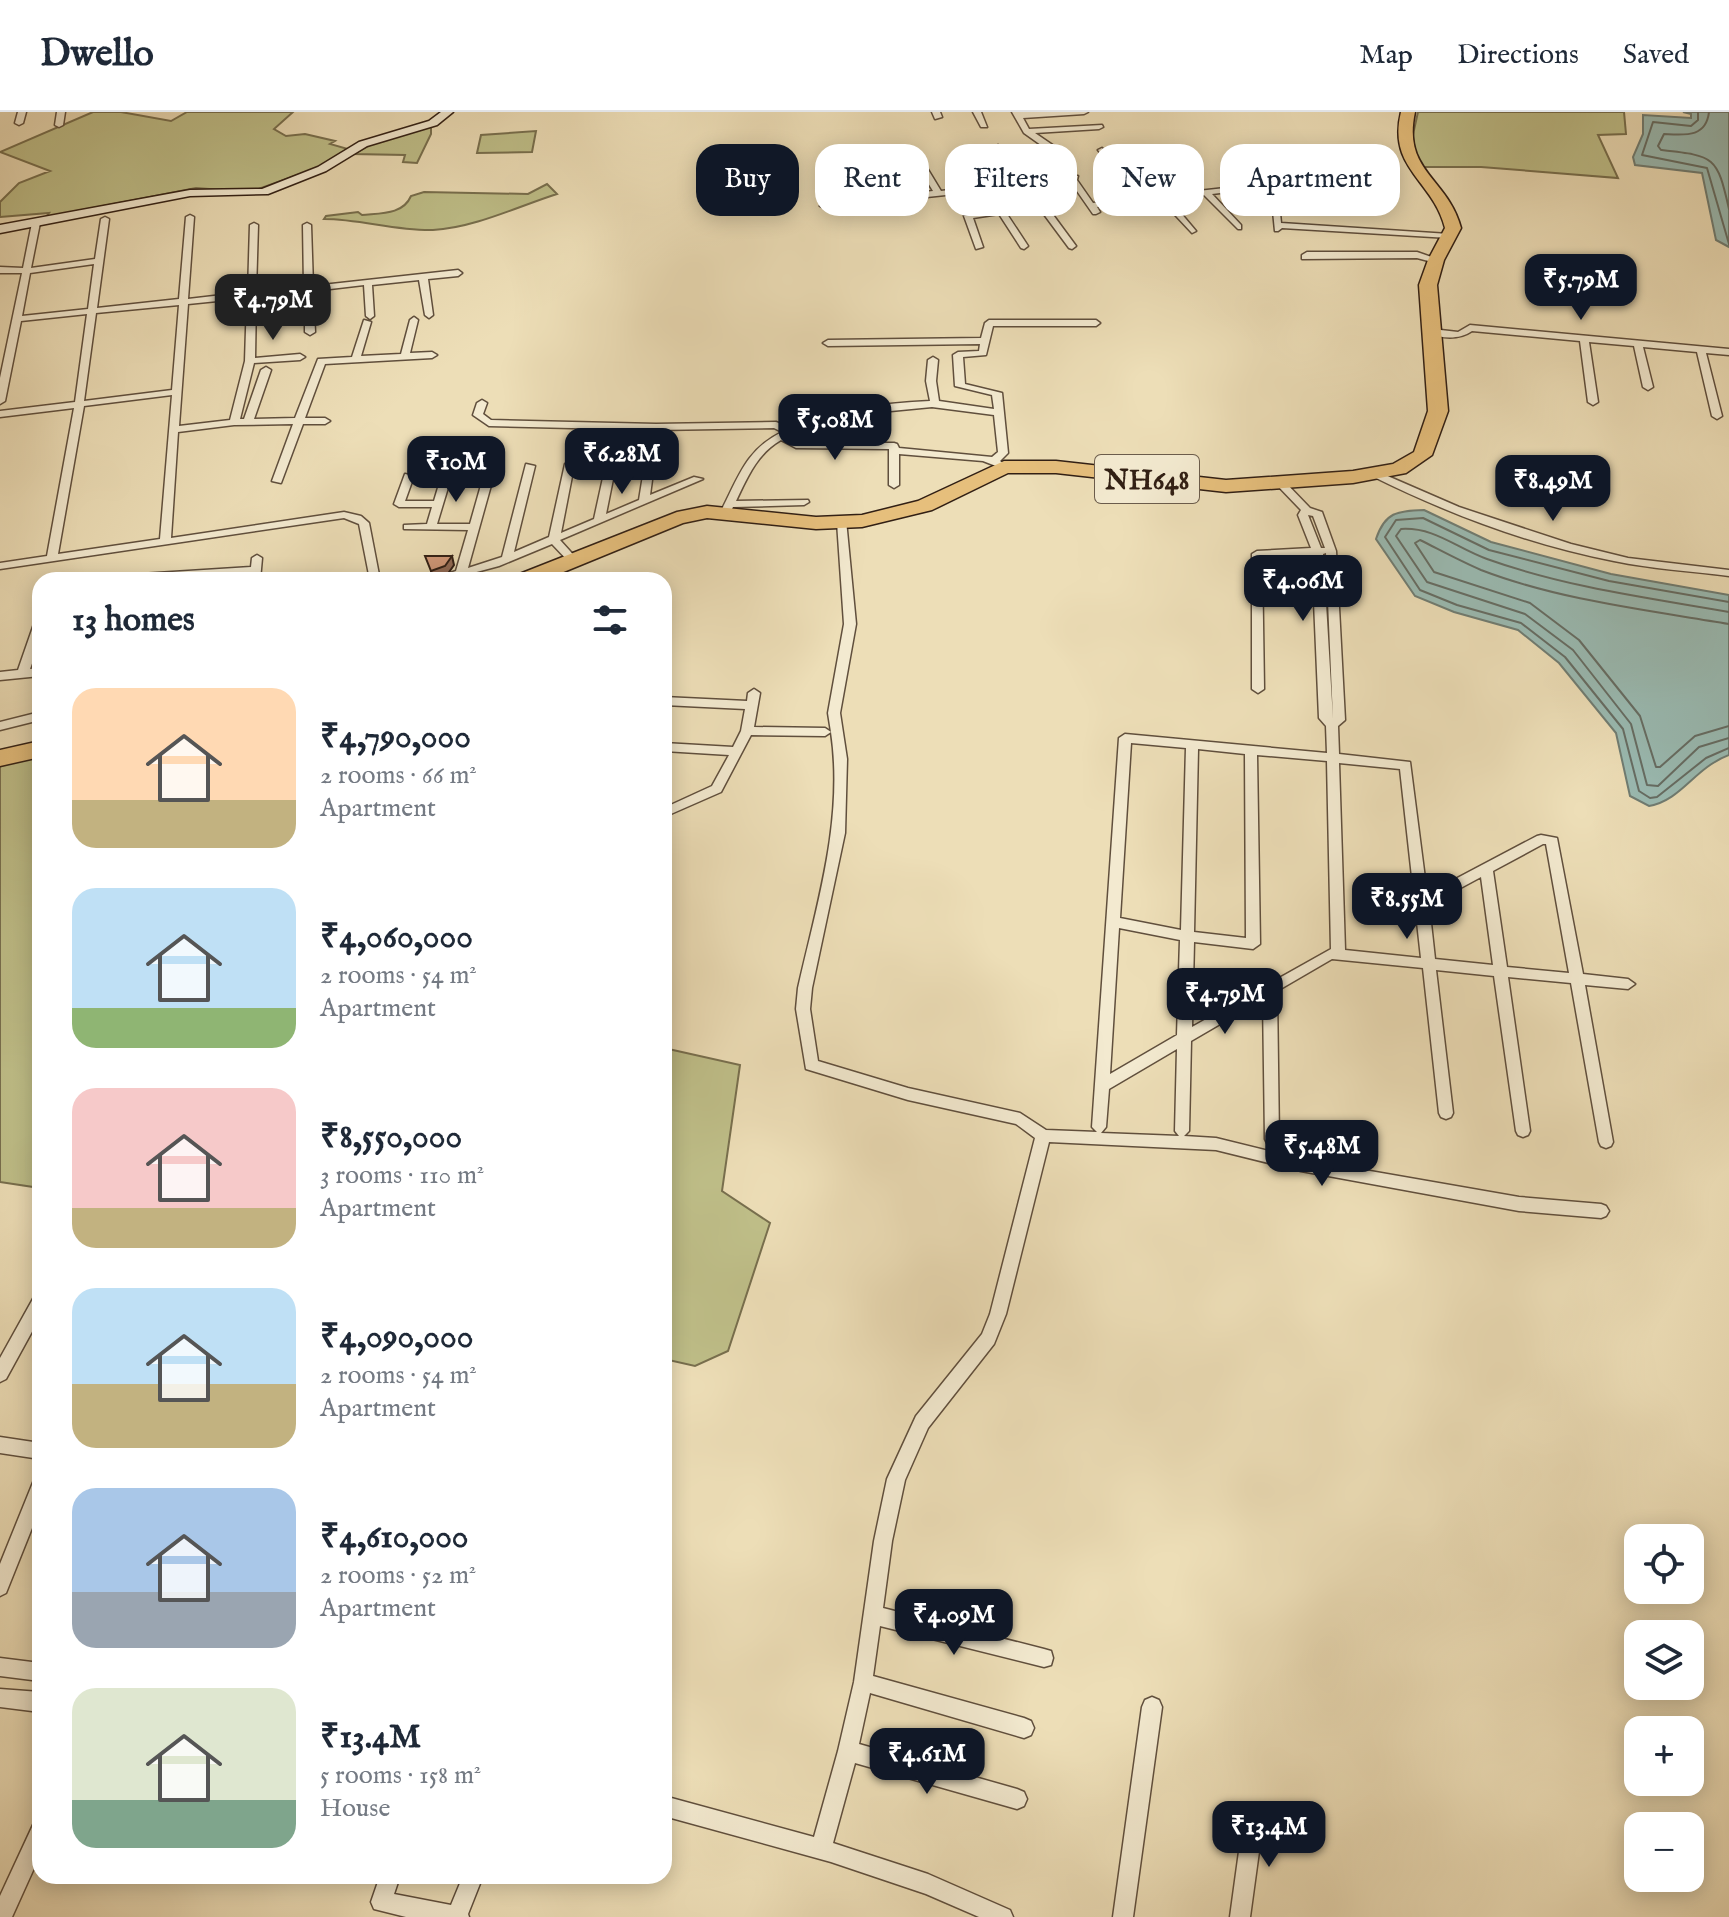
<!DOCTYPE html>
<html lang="en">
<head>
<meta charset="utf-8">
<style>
  body { margin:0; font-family:"IM FELL English",serif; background:#f2f2f3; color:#1f2937; height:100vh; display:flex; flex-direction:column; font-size:30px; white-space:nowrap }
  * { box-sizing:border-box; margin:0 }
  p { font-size:26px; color:#747a83 }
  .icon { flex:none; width:44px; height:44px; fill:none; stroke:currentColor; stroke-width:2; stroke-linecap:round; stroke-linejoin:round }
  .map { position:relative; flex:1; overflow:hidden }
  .sheet { position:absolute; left:32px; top:460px; width:640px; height:1312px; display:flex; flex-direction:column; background:#fff; border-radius:24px; box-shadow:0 4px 20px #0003 }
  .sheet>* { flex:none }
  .banner { position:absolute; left:696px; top:32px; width:760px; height:72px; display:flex; gap:16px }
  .buttons { position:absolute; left:1624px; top:1412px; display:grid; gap:16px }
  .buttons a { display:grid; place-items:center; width:80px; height:80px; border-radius:16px; background:#fff; box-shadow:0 4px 20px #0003; font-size:40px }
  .price { position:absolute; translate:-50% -68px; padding:0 18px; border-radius:16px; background:#111827; color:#fff; font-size:26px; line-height:52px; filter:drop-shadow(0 2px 4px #0008) }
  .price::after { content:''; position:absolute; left:50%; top:48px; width:24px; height:18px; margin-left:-12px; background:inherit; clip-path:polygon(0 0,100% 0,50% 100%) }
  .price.on { background:#222; color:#fff }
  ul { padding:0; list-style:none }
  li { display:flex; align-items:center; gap:24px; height:200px; padding:0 40px }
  li span { display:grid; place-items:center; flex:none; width:224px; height:160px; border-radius:24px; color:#555 }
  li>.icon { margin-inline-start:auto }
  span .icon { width:96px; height:96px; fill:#fffc; stroke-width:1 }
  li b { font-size:34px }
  h2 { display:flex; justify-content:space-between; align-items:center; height:96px; padding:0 40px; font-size:34px }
  .chip { padding:0 28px; border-radius:24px; background:#fff; box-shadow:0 4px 20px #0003; font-size:28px; line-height:72px }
  .chip.on { background:#111827; color:#fff }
  header { display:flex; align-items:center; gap:48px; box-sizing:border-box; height:112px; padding:0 40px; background:#fff; border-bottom:2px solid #e0e1e3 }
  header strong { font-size:38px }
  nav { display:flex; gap:44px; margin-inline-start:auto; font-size:28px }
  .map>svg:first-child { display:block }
  .green { fill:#bfbf89; stroke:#786f4e; stroke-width:2 }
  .water { fill:#9abbb3; stroke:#707d73; stroke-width:2 }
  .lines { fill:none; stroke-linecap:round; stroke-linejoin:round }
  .shore { stroke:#666d64; stroke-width:2 }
  .street-casing { stroke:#604f3d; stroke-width:3 }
  .secondary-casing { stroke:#311f14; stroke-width:3 }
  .highway-casing { stroke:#311f14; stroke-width:3 }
  .street { fill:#f3ead0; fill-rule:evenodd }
  .secondary { fill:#f3ead0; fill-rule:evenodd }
  .highway { fill:#e6bf7c; fill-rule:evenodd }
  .shaded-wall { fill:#936b55; stroke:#311f14; stroke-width:2 }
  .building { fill:#d29979; stroke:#311f14; stroke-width:2 }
  .labels { text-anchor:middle; stroke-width:6; stroke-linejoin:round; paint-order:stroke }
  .shield { fill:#f3ead0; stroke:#6b5c4c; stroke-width:2 }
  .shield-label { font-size:28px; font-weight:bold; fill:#311f14 }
</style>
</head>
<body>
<header>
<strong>Dwello</strong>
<nav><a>Map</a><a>Directions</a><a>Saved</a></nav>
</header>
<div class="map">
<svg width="1729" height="1805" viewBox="0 0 1729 1805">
  <rect width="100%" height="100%" fill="#eddeb7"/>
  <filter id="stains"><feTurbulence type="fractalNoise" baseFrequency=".0025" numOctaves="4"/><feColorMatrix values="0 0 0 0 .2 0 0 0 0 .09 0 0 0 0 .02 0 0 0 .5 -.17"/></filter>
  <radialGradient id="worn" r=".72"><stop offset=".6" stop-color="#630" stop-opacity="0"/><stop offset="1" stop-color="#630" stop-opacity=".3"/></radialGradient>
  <!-- green -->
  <path class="green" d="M 93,0 L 121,0 L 171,9 L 187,0 L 293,0 L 274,17 L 286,24 L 305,22 L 335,29 L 330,32 L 348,37 L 317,56 L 250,80 L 196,76 L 46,105 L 49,101 L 0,105 L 0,90 L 19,71 L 50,59 L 0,40 Z
    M 1418,0 L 1624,0 L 1626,22 L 1598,23 L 1618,66 L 1481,55 L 1420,55 L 1412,27 Z
    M 431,14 L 431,22 L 417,51 L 403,50 L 405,43 L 354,42 L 372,32 Z
    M 536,19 L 532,40 L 477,41 L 481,23 Z
    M 547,72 L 557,82 C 519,94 474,116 433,118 C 395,119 361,107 324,107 L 326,104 L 358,100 L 362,103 C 380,101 403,103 411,84 L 424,80 L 528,82 Z
    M 37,644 L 40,649 L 40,1076 L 0,1070 L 0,654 Z
    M 664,936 L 740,953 L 722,1079 L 770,1111 L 728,1239 L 695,1254 L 664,1247 Z"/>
  <!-- water -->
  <path class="water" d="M 1683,0 L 1729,0 L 1729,135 L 1716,128 L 1702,61 L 1635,53 L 1633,45 L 1643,22 L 1643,3 L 1691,6 L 1691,2 Z
    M 1424,398 L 1491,430 L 1611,462 L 1729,483 L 1729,643 C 1694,656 1682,688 1649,694 L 1630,684 L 1616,621 L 1559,551 L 1518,518 L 1454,500 L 1415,484 L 1376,427 C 1385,400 1397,399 1424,398 Z"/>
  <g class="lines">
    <!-- shore -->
    <path class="shore" d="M 1698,0 L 1698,8 L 1691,14 L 1653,10 L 1642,43 L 1707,56 L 1729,132
      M 1709,0 C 1706,26 1685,23 1664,22 L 1658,34 L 1661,38 C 1715,44 1717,44 1729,97
      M 1729,490 L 1609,469 L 1489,438 L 1423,406 L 1396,408 L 1385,425 L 1420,478 L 1457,493 L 1521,511 L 1565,545 L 1623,617 L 1639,679 L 1650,686 L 1657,685 L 1706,646 L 1729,636
      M 1729,500 C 1648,486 1565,475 1487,447 C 1456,436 1435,415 1401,417 L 1396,424 L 1427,470 L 1525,502 L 1573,538 L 1631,612 L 1647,673 L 1658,674 L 1699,635 L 1729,626
      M 1729,512 C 1647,498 1559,488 1481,458 C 1460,449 1440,438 1420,428 L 1415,431 L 1434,460 L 1530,491 L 1579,528 L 1640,604 L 1656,655 L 1660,655 L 1695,624 L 1729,614"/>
    <!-- street casing -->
    <g class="street-casing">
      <path id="street" d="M 18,0 L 26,0 L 23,11 L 19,13 L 15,11 Z
        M 57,0 L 65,0 L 63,13 L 59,15 L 55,13 Z
        M 932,0 L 940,0 L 942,5 L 935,7 Z
        M 973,0 L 981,0 L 987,15 L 981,15 Z
        M 1012,0 L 1088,0 L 1084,2 L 1023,6 L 1029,17 L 1102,13 L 1103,15 L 1099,17 L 1035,21 L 1054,34 L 1074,64 L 1078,64 L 1077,68 L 1093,91 L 1137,86 L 1098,38 L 1102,36 L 1144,85 L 1270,71 L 1274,73 L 1270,75 L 1212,82 L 1241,113 L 1241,117 L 1238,117 L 1204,83 L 1169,87 L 1196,119 L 1192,121 L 1161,88 L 1097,95 L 1100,100 L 1096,102 L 1093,102 L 1070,69 L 1031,73 L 1076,134 L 1072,137 L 1069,136 L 1023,74 L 991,78 L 1028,134 L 1024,137 L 1021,136 L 999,102 L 973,106 L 983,135 L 976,137 L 964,104 L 996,97 L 983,79 L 824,96 L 820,94 L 844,89 L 824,55 L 828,53 L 832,55 L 852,88 L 890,84 L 873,54 L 877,52 L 881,54 L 898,83 L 933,79 L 914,48 L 918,46 L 921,46 L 941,79 L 981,74 L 958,40 L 962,38 L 965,38 L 988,73 L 1020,70 L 994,35 L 998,33 L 1027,69 L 1067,65 L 1048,38 L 1024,21 Z
        M 1272,89 L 1279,91 L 1281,111 L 1449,122 L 1453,124 L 1449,126 L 1282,116 L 1278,119 L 1275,119 Z
        M 190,103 L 194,105 L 188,187 L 248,180 L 250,113 L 254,111 L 258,113 L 256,179 L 304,174 L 303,113 L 307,111 L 311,113 L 313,174 L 458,158 L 462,161 L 458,164 L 428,167 L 433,203 L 429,206 L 425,203 L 419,168 L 372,173 L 374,204 L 370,207 L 366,204 L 364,173 L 313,179 L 315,220 L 310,223 L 305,220 L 305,180 L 256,185 L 255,246 L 300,242 L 305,245 L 300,248 L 254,251 L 240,307 L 244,307 L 261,258 L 266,255 L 271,258 L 254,307 L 295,306 L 318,247 L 352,245 L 364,208 L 371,210 L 361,244 L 401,242 L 410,208 L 414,205 L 418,208 L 410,241 L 432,240 L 437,243 L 432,246 L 325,252 L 305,306 L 325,306 L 330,309 L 325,312 L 303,312 L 281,371 L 272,369 L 293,312 L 234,313 L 178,320 L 171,426 L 344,400 L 361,404 L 369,411 L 380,468 L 370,468 L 359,412 L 344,406 L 0,457 L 0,451 L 47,444 L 74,296 L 0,305 L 0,299 L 75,290 L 87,202 L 21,209 L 5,289 L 0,292 L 0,266 L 22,161 L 0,161 L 0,155 L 23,156 L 32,111 L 36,109 L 40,111 L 31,156 L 95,147 L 101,107 L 105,105 L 109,107 L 97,196 L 179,187 L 186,105 ZM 94,152 L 88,197 L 22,204 L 30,161 ZM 247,186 L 245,249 L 230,308 L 179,314 L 188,192 ZM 179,193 L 172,278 L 84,289 L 96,201 ZM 172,283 L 160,427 L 58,442 L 84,294 Z
        M 1307,140 L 1417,140 L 1440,148 L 1436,151 L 1417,146 L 1302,147 L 1302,143 Z
        M 989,208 L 1096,208 L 1100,211 L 1096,214 L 993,214 L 986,243 L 963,245 L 965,272 L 1002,281 L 1008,341 L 1000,349 L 1005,352 L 1004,354 L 996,354 L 983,349 L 899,342 L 899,373 L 894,376 L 889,373 L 889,337 L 796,336 L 781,328 C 757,342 748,364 736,389 L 808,388 L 809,390 L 804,393 L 733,395 L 729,403 L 725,404 L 720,401 C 738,367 745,338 782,320 L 774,316 L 656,318 L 489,314 L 473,303 L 477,291 L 482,288 L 487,291 L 483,302 L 491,308 L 656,312 L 776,310 L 791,316 C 834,298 883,291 930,289 L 926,269 L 928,248 L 933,245 L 938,248 L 936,269 L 939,289 L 994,297 L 992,283 L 955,274 L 953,243 L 958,240 L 979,239 L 980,232 L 828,234 L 823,231 L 828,228 L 981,226 L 985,211 ZM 932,295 L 994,303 L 998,340 L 992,345 L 899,336 L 897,332 L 894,331 L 868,331 L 870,301 ZM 860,303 L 858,331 L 798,330 L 789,324 L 827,310 Z
        M 1470,213 L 1729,237 L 1729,243 L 1706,241 L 1722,304 L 1717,307 L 1712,304 L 1697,240 L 1643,235 L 1653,275 L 1648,278 L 1643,275 L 1634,234 L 1589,230 L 1598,290 L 1593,293 L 1588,290 L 1580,229 L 1472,219 C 1459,228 1441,227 1427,220 L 1432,217 L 1458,220 Z
        M 611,349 L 616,352 L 606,402 L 639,388 L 645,351 L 654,353 L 650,383 L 694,365 L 703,367 L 560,428 L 579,449 L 574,452 L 570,451 L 552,432 L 499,454 L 454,466 L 450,465 L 450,461 L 456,459 L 468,418 L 404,417 L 404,413 L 427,412 L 432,395 L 399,395 L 394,392 L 405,362 L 414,364 L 405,389 L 434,389 L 443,359 L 452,357 L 453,359 L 437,412 L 470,412 L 485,359 L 494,357 L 495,359 L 468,456 L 502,445 L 526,352 L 535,354 L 514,440 L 549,425 L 565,352 L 574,354 L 561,421 L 594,407 L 606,352 Z
        M 1376,359 L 1459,395 L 1571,432 L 1628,446 L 1729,458 L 1729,464 C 1691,459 1652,457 1614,449 C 1530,433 1449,402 1372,364 L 1372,360 Z
        M 1280,368 L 1284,369 L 1310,396 L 1322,400 L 1336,439 L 1345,608 L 1338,614 L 1339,642 L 1410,650 L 1427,782 L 1537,724 L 1541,723 L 1557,726 L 1583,862 L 1628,867 L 1635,872 L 1628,877 L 1585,873 L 1613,1030 L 1611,1034 L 1606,1036 L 1601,1034 L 1599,1030 L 1571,871 L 1508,865 L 1530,1019 L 1528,1023 L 1523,1025 L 1518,1023 L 1516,1019 L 1494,864 L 1436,858 L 1453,1001 L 1451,1005 L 1446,1007 L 1441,1005 L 1439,1001 L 1423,856 L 1332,847 L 1277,879 L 1279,1027 L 1277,1031 L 1272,1033 L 1267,1031 L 1265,1027 L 1263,887 L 1191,929 L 1189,1019 L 1184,1024 L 1216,1026 L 1301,1047 L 1519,1085 L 1601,1092 L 1606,1094 L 1609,1099 L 1606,1104 L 1601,1106 L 1519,1099 L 1301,1059 L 1216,1038 L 1049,1030 L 1006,1202 L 994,1232 L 928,1316 L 905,1368 L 892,1429 L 883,1496 L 1044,1537 L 1051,1539 L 1053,1546 L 1051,1553 L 1044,1555 L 880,1514 L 873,1564 L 1024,1606 L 1031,1609 L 1034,1616 L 1031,1623 L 1024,1626 L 870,1581 L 859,1632 L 1017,1677 L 1024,1680 L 1027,1687 L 1024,1694 L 1017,1697 L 855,1651 L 833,1731 L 928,1762 L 1010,1798 L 1013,1805 L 979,1805 L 926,1782 L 831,1750 L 664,1704 L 664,1684 L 814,1725 L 838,1639 L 854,1570 L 874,1429 L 887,1367 L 916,1304 L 982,1222 L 990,1202 L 1035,1026 L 1016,1012 L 908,988 L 806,957 L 796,897 L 798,876 C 817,792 844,707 831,620 L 825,624 L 751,623 L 721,680 L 664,705 L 664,696 L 712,674 L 729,643 L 664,639 L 664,631 L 733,635 L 741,619 L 745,597 L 664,593 L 664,585 L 747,589 L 748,581 L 754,577 L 760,581 L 754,615 L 825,616 L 831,620 L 828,601 L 844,512 L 837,410 L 842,407 L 846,408 L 856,512 L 840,601 L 847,647 L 845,721 L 812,876 L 810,897 L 818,949 L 908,976 L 1020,1001 L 1046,1018 L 1097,1020 L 1092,1015 L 1119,626 L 1125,622 L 1327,641 L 1326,614 L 1319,606 L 1312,443 L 1262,445 L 1264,577 L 1258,581 L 1252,577 L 1252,442 L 1257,439 L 1311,436 L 1298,403 L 1301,398 L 1275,371 ZM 1308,403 L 1313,404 L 1325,436 L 1321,436 ZM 1326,441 L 1333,607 L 1323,442 ZM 1131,631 L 1186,636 L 1181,818 L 1120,806 ZM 1198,637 L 1245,642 L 1246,826 L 1194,820 ZM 1257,643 L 1327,649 L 1331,837 L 1192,915 L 1194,830 L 1253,837 L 1260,832 ZM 1339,651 L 1400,657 L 1421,846 L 1345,838 ZM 1543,732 L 1546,732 L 1569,861 L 1507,855 L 1493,759 ZM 1481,765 L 1493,853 L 1435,847 L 1429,793 ZM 1119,816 L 1180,828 L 1177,923 L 1110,962 ZM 1177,937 L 1175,1019 L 1179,1024 L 1101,1021 L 1106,1015 L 1109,977 Z
        M 257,443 L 262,446 L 260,468 L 250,468 L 250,462 L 121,468 L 120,466 L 125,463 L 251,455 L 252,446 Z
        M 290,464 L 294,465 L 295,468 L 278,468 Z
        M 40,509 L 40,529 L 30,557 L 40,556 L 40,564 L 0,568 L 0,560 L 18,558 L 34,512 Z
        M 40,600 L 40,608 L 0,618 L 0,610 Z
        M 40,1183 L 40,1205 L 6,1267 L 0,1270 L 0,1246 L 34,1185 Z
        M 0,1325 L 40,1331 L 40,1347 L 0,1341 Z
        M 40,1366 L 40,1396 L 6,1481 L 0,1484 L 0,1452 L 34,1368 Z
        M 0,1546 L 40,1551 L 40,1569 L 0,1564 Z
        M 0,1577 L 40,1580 L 40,1600 L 0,1595 Z
        M 1152,1585 L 1159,1588 L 1162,1595 L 1133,1805 L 1113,1805 L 1142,1595 L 1145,1588 Z
        M 1254,1693 L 1261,1696 L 1264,1703 L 1250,1805 L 1230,1805 L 1244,1703 L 1247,1696 Z
        M 40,1710 L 40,1743 L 12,1805 L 0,1805 L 0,1784 L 33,1713 Z
        M 380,1764 L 400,1764 L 394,1782 L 451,1793 L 463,1764 L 483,1764 L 468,1802 L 469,1805 L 406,1805 L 374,1797 L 371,1790 Z"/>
    </g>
    <!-- secondary casing -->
    <g class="secondary-casing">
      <path id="secondary" d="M 441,0 L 453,0 L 437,13 L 367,34 L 326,59 L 268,82 L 190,84 L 0,121 L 0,113 L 190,78 L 262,77 L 318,55 L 359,30 L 429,9 Z"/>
    </g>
    <!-- highway casing -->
    <g class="highway-casing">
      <path id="highway" d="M 1401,0 L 1415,0 C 1402,60 1448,66 1461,116 L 1444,148 L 1437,173 L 1448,299 L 1432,343 L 1406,361 L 1353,371 L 1226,380 L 1056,361 L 1008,361 L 932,398 L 862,415 L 816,417 L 707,406 L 683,411 L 544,468 L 514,468 L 517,463 L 677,400 L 707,394 L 816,405 L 862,403 L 918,389 L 1004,349 L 1056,349 L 1226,368 L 1353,359 L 1393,352 L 1414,340 L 1428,299 L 1419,173 L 1428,148 L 1445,116 C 1433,68 1387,57 1401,0 Z
        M 40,629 L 40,645 L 0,654 L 0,638 Z"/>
    </g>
    <!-- street -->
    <use href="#street" class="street"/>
    <!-- secondary -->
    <use href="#secondary" class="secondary"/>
    <!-- highway -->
    <use href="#highway" class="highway"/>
  </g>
  <!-- shaded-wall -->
  <path class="shaded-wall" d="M 452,444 L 454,453 L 447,463 L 433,468 L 431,459 Z"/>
  <!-- building -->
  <path class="building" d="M 425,444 L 452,444 L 445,454 L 431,459 Z"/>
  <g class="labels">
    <!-- shield labels -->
    <rect class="shield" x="1095" y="343" width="104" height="48" rx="6"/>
    <g class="shield-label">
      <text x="1147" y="377">NH648</text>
    </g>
  </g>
  <rect width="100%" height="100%" filter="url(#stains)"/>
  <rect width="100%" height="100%" fill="url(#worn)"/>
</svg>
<div class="buttons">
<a><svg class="icon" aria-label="locate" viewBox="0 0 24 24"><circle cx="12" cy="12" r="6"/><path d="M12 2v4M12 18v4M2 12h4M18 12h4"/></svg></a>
<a><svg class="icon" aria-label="layers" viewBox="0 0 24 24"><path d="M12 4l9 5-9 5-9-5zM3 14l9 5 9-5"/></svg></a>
<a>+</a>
<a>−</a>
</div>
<b class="price" style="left:1581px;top:210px">₹5.79M</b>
<b class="price on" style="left:273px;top:230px">₹4.79M</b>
<b class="price" style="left:835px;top:350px">₹5.08M</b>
<b class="price" style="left:622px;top:384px">₹6.28M</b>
<b class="price" style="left:456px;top:392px">₹10M</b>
<b class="price" style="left:1553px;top:411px">₹8.49M</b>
<b class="price" style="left:1303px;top:511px">₹4.06M</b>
<b class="price" style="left:1407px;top:829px">₹8.55M</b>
<b class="price" style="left:1225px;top:924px">₹4.79M</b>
<b class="price" style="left:1322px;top:1076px">₹5.48M</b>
<b class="price" style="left:954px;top:1545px">₹4.09M</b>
<b class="price" style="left:927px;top:1684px">₹4.61M</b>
<b class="price" style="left:1269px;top:1757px">₹13.4M</b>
<div class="banner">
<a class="chip on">Buy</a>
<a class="chip">Rent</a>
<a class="chip">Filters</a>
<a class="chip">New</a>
<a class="chip">Apartment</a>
</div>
<section class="sheet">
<h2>13 homes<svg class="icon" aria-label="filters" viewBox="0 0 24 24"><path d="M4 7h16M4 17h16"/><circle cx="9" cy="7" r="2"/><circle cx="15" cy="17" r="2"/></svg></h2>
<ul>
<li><span style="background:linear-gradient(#ffd9b3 70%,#c2b280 0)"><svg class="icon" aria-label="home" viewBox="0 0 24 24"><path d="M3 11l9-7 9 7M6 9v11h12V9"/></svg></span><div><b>₹4,790,000</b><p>2 rooms · 66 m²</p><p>Apartment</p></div></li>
<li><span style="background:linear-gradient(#bfe0f5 75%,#8fb573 0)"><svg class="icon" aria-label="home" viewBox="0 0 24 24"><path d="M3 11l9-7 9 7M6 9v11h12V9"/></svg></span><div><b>₹4,060,000</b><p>2 rooms · 54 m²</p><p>Apartment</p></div></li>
<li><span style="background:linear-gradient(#f6c9c9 75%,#c2b280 0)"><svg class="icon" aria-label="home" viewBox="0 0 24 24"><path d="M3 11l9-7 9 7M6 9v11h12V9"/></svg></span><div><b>₹8,550,000</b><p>3 rooms · 110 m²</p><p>Apartment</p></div></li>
<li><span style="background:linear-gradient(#bfe0f5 60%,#c2b280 0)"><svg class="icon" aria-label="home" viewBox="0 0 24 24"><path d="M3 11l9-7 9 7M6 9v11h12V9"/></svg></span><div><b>₹4,090,000</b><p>2 rooms · 54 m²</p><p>Apartment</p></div></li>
<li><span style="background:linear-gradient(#a9c7e8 65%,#9aa5b1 0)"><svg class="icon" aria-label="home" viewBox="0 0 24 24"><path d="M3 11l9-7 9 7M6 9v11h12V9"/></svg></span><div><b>₹4,610,000</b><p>2 rooms · 52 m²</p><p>Apartment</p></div></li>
<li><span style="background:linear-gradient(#dfe7d0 70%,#7fa58c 0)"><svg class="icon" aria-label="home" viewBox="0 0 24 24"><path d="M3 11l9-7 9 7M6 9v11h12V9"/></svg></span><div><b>₹13.4M</b><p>5 rooms · 158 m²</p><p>House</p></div></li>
</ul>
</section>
</div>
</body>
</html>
